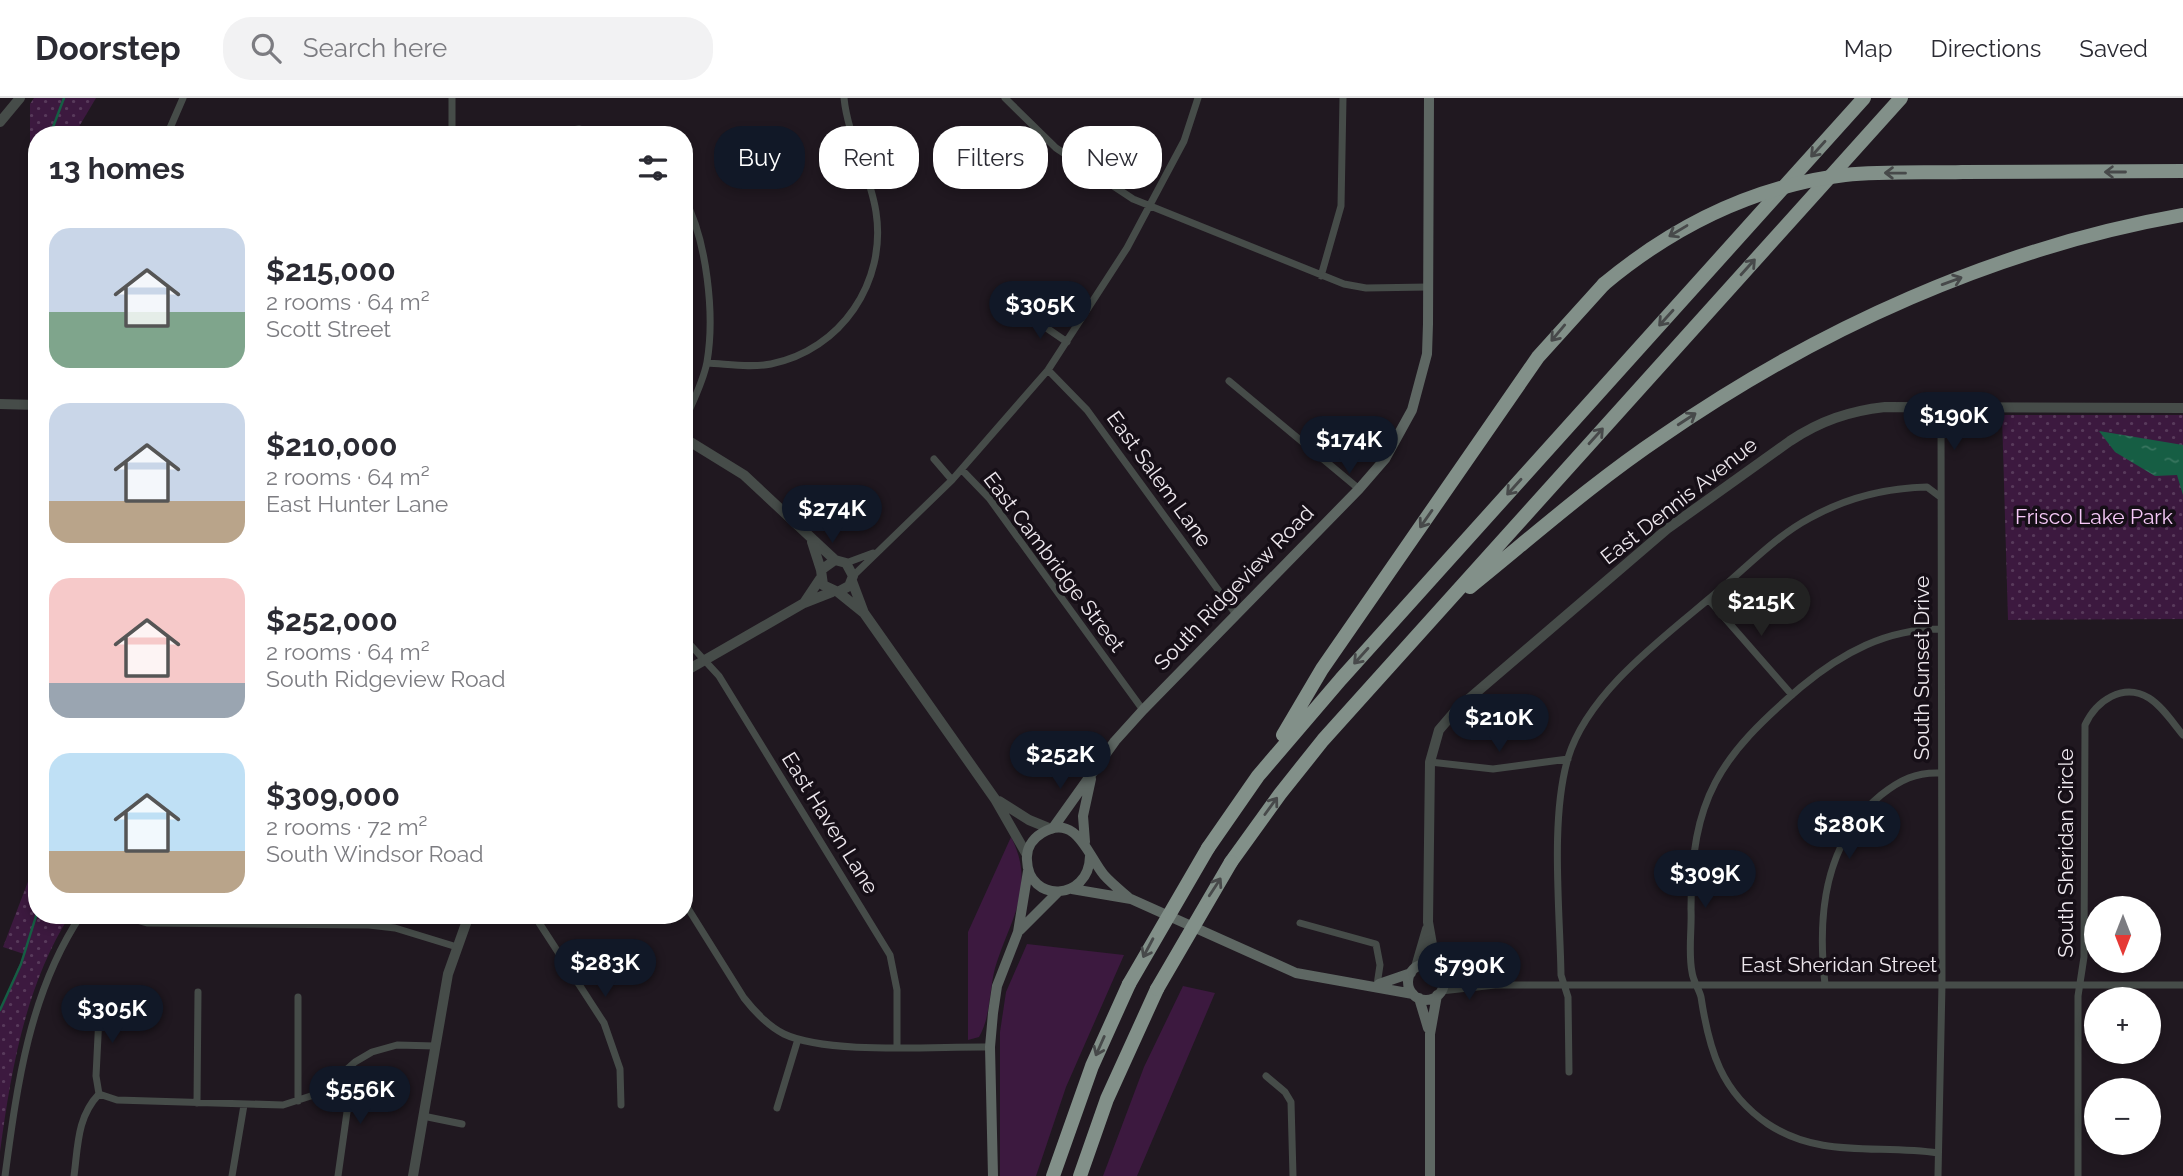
<!DOCTYPE html>
<html lang="en">
<head>
<meta charset="utf-8">
<style>
  body { margin:0; font-family:Raleway,sans-serif; background:#f2f2f3; color:#2b2b33; height:100vh; display:flex; flex-direction:column; font-size:26px; white-space:nowrap }
  * { box-sizing:border-box; margin:0 }
  p { font-size:23px; color:#7c7c81 }
  .icon { flex:none; width:38px; height:38px; fill:none; stroke:currentColor; stroke-width:2; stroke-linecap:round; stroke-linejoin:round }
  .map { position:relative; flex:1; overflow:hidden }
  .sheet { position:absolute; left:28px; top:28px; width:665px; height:798px; display:flex; flex-direction:column; background:#fff; border-radius:28px; box-shadow:0 4px 10px #0003 }
  .sheet>* { flex:none }
  .top-card { position:absolute; left:714px; top:28px; width:665px; height:63px; display:flex; gap:14px }
  .needle { width:46px; rotate:180deg }
  .controls { position:absolute; left:2084px; top:798px; display:grid; gap:14px }
  .controls a { display:grid; place-items:center; width:77px; height:77px; border-radius:50%; background:#fff; box-shadow:0 4px 10px #0003; font-size:35px }
  .price { position:absolute; translate:-50% -60px; padding:0 16px; border-radius:24px; background:#111827; color:#fff; font-size:23px; line-height:46px; filter:drop-shadow(0 2px 4px #0008) }
  .price::after { content:''; position:absolute; left:50%; top:42px; width:21px; height:16px; margin-left:-10px; background:inherit; clip-path:polygon(0 0,100% 0,50% 100%) }
  .price.current { background:#222; color:#fff }
  ul { padding:0; list-style:none }
  li { display:flex; align-items:center; gap:21px; height:175px; padding:0 21px }
  li span { display:grid; place-items:center; flex:none; width:196px; height:140px; border-radius:21px; color:#555 }
  li>.icon { margin-inline-start:auto }
  span .icon { width:84px; height:84px; fill:#fffc; stroke-width:1 }
  li b { font-size:30px }
  h2 { display:flex; justify-content:space-between; align-items:center; height:84px; padding:0 21px; font-size:30px }
  .pill { padding:0 24px; border-radius:28px; background:#fff; box-shadow:0 4px 10px #0003; font-size:24px; line-height:63px }
  .pill.current { background:#111827; color:#fff }
  header { display:flex; align-items:center; gap:42px; box-sizing:border-box; height:98px; padding:0 35px; background:#fff; border-bottom:2px solid #e1e1e2 }
  header strong { font-size:33px }
  nav { display:flex; gap:38px; margin-inline-start:auto; font-size:24px }
  .search { width:490px; height:63px; background:#f2f2f3; display:flex; align-items:center; gap:18px; box-sizing:border-box; padding:0 24px; border-radius:28px; color:#7c7c81; font-size:26px }
  .map>svg:first-child { display:block }
  .grass { fill:#3c193f }
  .park { fill:url(#park-dots) }
  .water { fill:url(#water-ripples) }
  .lines { fill:none; stroke-linecap:round; stroke-linejoin:round }
  .stream { stroke:#165e44; stroke-width:2.5 }
  .minor { stroke:#464c49; stroke-width:7 }
  .tertiary { stroke:#464c49; stroke-width:10 }
  .secondary { stroke:#5e6763; stroke-width:10 }
  .motorway { stroke:#829089; stroke-width:14 }
  .motorway-bridge { stroke:#829089; stroke-width:14 }
  .oneway { stroke:#47494a }
  .labels { text-anchor:middle; stroke-width:7; stroke-linejoin:round; paint-order:stroke }
  .street-label { font-size:21px; fill:#eee8ee; stroke:#160f17 }
  .park-label { font-size:21px; fill:#f6c9f8; stroke:#160f17 }
</style>
</head>
<body>
<header>
<strong>Doorstep</strong>
<div class="search"><svg class="icon" aria-label="search" viewBox="0 0 24 24"><circle cx="10" cy="10" r="6"/><path d="M15 15l6 6"/></svg>Search here</div>
<nav><a>Map</a><a>Directions</a><a>Saved</a></nav>
</header>
<div class="map">
<svg width="2183" height="1078" viewBox="0 0 2183 1078">
  <defs>
    <pattern id="park-dots" width="8" height="8" patternUnits="userSpaceOnUse" patternTransform="scale(1.75)"><rect width="8" height="8" fill="#3c193f"/><path d="M2 2h.1M6 6h.1" fill="none" stroke="#583a5b" stroke-width="1.8" stroke-linecap="round"/></pattern>
    <pattern id="water-ripples" width="26" height="14" patternUnits="userSpaceOnUse" patternTransform="scale(1.75)"><rect width="26" height="14" fill="#165e44"/><path d="M2 4q2-2 4 0t4 0M15 11q2-2 4 0t4 0" fill="none" stroke="#38755f"/></pattern>
  </defs>
  <rect width="100%" height="100%" fill="#201820"/>
  <!-- grass -->
  <path class="grass" d="M 1011,739 C 1037,789 1009,823 995,870 C 989,893 991,918 979,939 L 968,942 L 968,834 Z
    M 1027,846 L 1124,857 L 1066,989 L 1036,1078 L 1000,1078 L 1000,934 L 1006,894 Z
    M 1183,888 L 1215,895 L 1137,1078 L 1103,1078 L 1144,969 Z"/>
  <!-- park -->
  <path class="park" d="M 34,0 L 96,0 L 74,37 L 37,37 L 37,298 L 30,298 L 30,6 Z
    M 2002,317 L 2183,317 L 2183,521 L 2008,522 Z
    M 37,760 L 37,817 L 70,817 C 25,888 11,973 0,1054 L 0,912 L 24,856 L 3,849 Z"/>
  <!-- water -->
  <path class="water" d="M 2099,333 L 2183,347 L 2183,397 L 2177,377 L 2155,378 L 2115,354 Z"/>
  <g class="lines">
    <!-- stream -->
    <path class="stream" d="M 50,37 L 64,0
      M 0,912 L 21,866 L 37,815"/>
    <!-- minor -->
    <path class="minor" d="M 1005,0 L 1056,50 L 1133,101 L 1344,186 L 1366,190 L 1428,189
      M 167,37 L 183,0
      M 452,37 L 452,0
      M 533,37 L 579,31 L 605,37
      M 684,100 C 707,142 715,217 707,264 C 703,285 692,305 684,324
      M 1321,178 L 1341,108 L 1343,0
      M 1029,218 L 1067,244
      M 707,265 C 728,266 750,270 771,266 C 841,252 887,184 876,114 C 870,74 848,40 844,0
      M 1048,272 L 1087,312 L 1235,515
      M 1229,283 L 1359,391
      M 934,361 L 952,382
      M 962,372 L 989,400 L 1143,612
      M 846,465 L 873,455
      M 853,478 L 952,382 L 1048,272 L 1127,150 L 1184,43 L 1198,0
      M 1709,502 L 1792,597
      M 684,540 L 719,578 L 890,857 L 897,892 L 897,948
      M 1430,664 L 1493,671 L 1568,661
      M 684,804 L 744,900 C 755,914 768,928 784,936 C 828,957 938,948 990,949
      M 119,817 L 147,825 L 369,827 L 395,830 L 457,849
      M 534,817 L 604,925 L 620,971 L 621,1007
      M 1300,825 L 1376,846 L 1380,867 L 1377,887
      M 1441,875 L 1484,885
      M 1825,886 C 1817,817 1824,744 1881,697 C 1900,682 1916,674 1940,675
      M 1441,893 L 1495,887 L 2183,887
      M 1569,974 L 1568,899 L 1561,877 C 1560,813 1550,721 1568,660 C 1589,591 1670,535 1723,489 C 1751,465 1778,437 1810,420 C 1846,400 1886,390 1927,389 L 1939,398
      M 1266,978 L 1285,994 L 1291,1004 L 1293,1078
      M 335,982 L 347,1014 L 338,1078
      M 99,996 L 96,978 L 100,898
      M 298,1003 L 298,899
      M 197,1005 L 198,894
      M 777,1010 L 798,941
      M 423,1018 L 462,1026
      M 1938,1055 C 1878,1046 1821,1061 1768,1026 C 1721,994 1709,952 1701,899 C 1699,891 1693,883 1692,874 C 1688,854 1692,831 1691,811 C 1691,700 1719,659 1801,589 C 1842,555 1886,531 1940,531
      M 5,1078 C 17,988 29,895 81,817
      M 74,1078 C 78,1048 77,1019 99,996 L 117,1002 L 283,1007 L 320,995 L 355,964 L 372,954 L 397,947 L 435,948
      M 232,1078 L 244,1007
      M 1938,1078 L 1942,886 L 1941,309
      M 2078,1078 L 2078,898 L 2084,859 L 2085,627 C 2096,603 2123,584 2149,600 C 2162,608 2173,625 2183,637"/>
    <!-- tertiary -->
    <path class="tertiary" d="M 0,24 L 20,0
      M 0,306 L 37,307
      M 684,340 L 744,377 L 835,462
      M 812,444 L 821,472
      M 852,483 L 864,515 L 995,701 L 1027,757
      M 838,494 L 849,488 L 853,478 L 846,465 L 835,462 L 821,472 L 823,487 L 838,494 L 864,515
      M 804,505 L 820,481
      M 684,574 L 804,505 L 832,494
      M 999,703 L 1029,722 L 1051,731
      M 1416,869 L 1427,831
      M 1436,869 L 1428,824 L 1430,664 L 1439,632 L 1457,611 L 1667,431 L 1790,343 C 1820,323 1849,313 1885,309 L 2183,310
      M 413,1078 L 448,876 L 469,817"/>
    <!-- secondary -->
    <path class="secondary" d="M 1053,730 L 1115,643 L 1143,612 L 1359,391 L 1385,361 L 1412,312 L 1427,256 L 1428,226 L 1429,0
      M 1085,744 L 1083,718 L 1091,681
      M 1090,758 C 1089,804 1028,805 1027,762 C 1026,751 1032,741 1042,735 C 1076,714 1088,758 1104,777 C 1111,785 1120,792 1128,799
      M 1072,791 L 1131,801 L 1296,875 L 1413,896
      M 1020,832 L 1058,794
      M1408 884a18 18 0 1 1 36 0a18 18 0 1 1-36 0Z
      M 1379,886 L 1411,875
      M 1419,900 L 1428,930
      M 993,1078 L 990,949 L 993,915 L 997,888 L 1018,834 L 1028,773
      M 1430,1078 L 1430,936 L 1437,897"/>
    <!-- motorway -->
    <path class="motorway" d="M 1963,74 L 2183,73
      M 1470,489 C 1533,438 1594,384 1661,339 C 1817,231 1996,150 2183,117
      M 1283,637 L 1322,571 L 1538,259 L 1604,186
      M 1208,750 L 1258,678 L 1341,581 L 1864,0
      M 1231,764 L 1280,696 L 1323,642 L 1901,0
      M 1053,1078 L 1092,968 L 1129,886
      M 1080,1078 L 1107,1001 L 1157,891"/>
    <!-- motorway-bridge -->
    <path class="motorway-bridge" d="M 1604,186 C 1675,127 1754,88 1845,77 C 1884,73 1924,75 1963,74
      M 1129,886 L 1208,750
      M 1157,891 L 1231,764"/>
  </g>
  <!-- one-way arrows -->
  <defs><path id="oneway-shaft" d="M-6 0H5M1.5-3L5.5 0L1.5 3" fill="none" stroke-width="1.6" stroke-linecap="round" stroke-linejoin="round" transform="scale(1.75)"/></defs>
  <g class="oneway">
    <use href="#oneway-shaft" transform="translate(1818 51) rotate(132)"/>
    <use href="#oneway-shaft" transform="translate(2115 74) rotate(180)"/>
    <use href="#oneway-shaft" transform="translate(1895 75) rotate(-179)"/>
    <use href="#oneway-shaft" transform="translate(1678 133) rotate(149)"/>
    <use href="#oneway-shaft" transform="translate(1748 169) rotate(-48)"/>
    <use href="#oneway-shaft" transform="translate(1952 183) rotate(-20)"/>
    <use href="#oneway-shaft" transform="translate(1666 220) rotate(132)"/>
    <use href="#oneway-shaft" transform="translate(1558 235) rotate(130)"/>
    <use href="#oneway-shaft" transform="translate(1687 321) rotate(-33)"/>
    <use href="#oneway-shaft" transform="translate(1596 338) rotate(-48)"/>
    <use href="#oneway-shaft" transform="translate(1514 389) rotate(132)"/>
    <use href="#oneway-shaft" transform="translate(1426 421) rotate(125)"/>
    <use href="#oneway-shaft" transform="translate(1361 558) rotate(132)"/>
    <use href="#oneway-shaft" transform="translate(1271 708) rotate(-54)"/>
    <use href="#oneway-shaft" transform="translate(1215 789) rotate(-57)"/>
    <use href="#oneway-shaft" transform="translate(1148 850) rotate(118)"/>
    <use href="#oneway-shaft" transform="translate(1100 948) rotate(114)"/>
  </g>
  <g class="labels">
    <!-- street labels -->
    <g class="street-label">
      <text transform="translate(1159 381) rotate(54)" y="7">East Salem Lane</text>
      <text transform="translate(1679 403) rotate(-38)" y="7">East Dennis Avenue</text>
      <text transform="translate(1054 464) rotate(53)" y="7">East Cambridge Street</text>
      <text transform="translate(1234 490) rotate(-46)" y="7">South Ridgeview Road</text>
      <text transform="translate(1922 570) rotate(-90)" y="7">South Sunset Drive</text>
      <text transform="translate(830 725) rotate(58)" y="7">East Haven Lane</text>
      <text transform="translate(2066 755) rotate(-90)" y="7">South Sheridan Circle</text>
      <text x="1839" y="874">East Sheridan Street</text>
    </g>
    <!-- park labels -->
    <g class="park-label">
      <text x="2094" y="426">Frisco Lake Park</text>
    </g>
  </g>
</svg>
<div class="controls">
<a><svg class="needle" viewBox="-14 -14 28 28"><path d="M0-13l5 13h-10z" fill="#e53935"/><path d="M0 13l5-13h-10z" fill="#7c7c81"/></svg></a>
<a>+</a>
<a>−</a>
</div>
<b class="price" style="left:1040px;top:243px">$305K</b>
<b class="price" style="left:1954px;top:354px">$190K</b>
<b class="price" style="left:1349px;top:378px">$174K</b>
<b class="price" style="left:832px;top:447px">$274K</b>
<b class="price current" style="left:1761px;top:540px">$215K</b>
<b class="price" style="left:1499px;top:656px">$210K</b>
<b class="price" style="left:1060px;top:693px">$252K</b>
<b class="price" style="left:1849px;top:763px">$280K</b>
<b class="price" style="left:1705px;top:812px">$309K</b>
<b class="price" style="left:605px;top:901px">$283K</b>
<b class="price" style="left:1469px;top:904px">$790K</b>
<b class="price" style="left:112px;top:947px">$305K</b>
<b class="price" style="left:360px;top:1028px">$556K</b>
<div class="top-card">
<a class="pill current">Buy</a>
<a class="pill">Rent</a>
<a class="pill">Filters</a>
<a class="pill">New</a>
</div>
<section class="sheet">
<h2>13 homes<svg class="icon" aria-label="filters" viewBox="0 0 24 24"><path d="M4 7h16M4 17h16"/><circle cx="9" cy="7" r="2"/><circle cx="15" cy="17" r="2"/></svg></h2>
<ul>
<li><span style="background:linear-gradient(#c9d6e8 60%,#7fa58c 0)"><svg class="icon" aria-label="home" viewBox="0 0 24 24"><path d="M3 11l9-7 9 7M6 9v11h12V9"/></svg></span><div><b>$215,000</b><p>2 rooms · 64 m²</p><p>Scott Street</p></div></li>
<li><span style="background:linear-gradient(#c9d6e8 70%,#b9a48a 0)"><svg class="icon" aria-label="home" viewBox="0 0 24 24"><path d="M3 11l9-7 9 7M6 9v11h12V9"/></svg></span><div><b>$210,000</b><p>2 rooms · 64 m²</p><p>East Hunter Lane</p></div></li>
<li><span style="background:linear-gradient(#f6c9c9 75%,#9aa5b1 0)"><svg class="icon" aria-label="home" viewBox="0 0 24 24"><path d="M3 11l9-7 9 7M6 9v11h12V9"/></svg></span><div><b>$252,000</b><p>2 rooms · 64 m²</p><p>South Ridgeview Road</p></div></li>
<li><span style="background:linear-gradient(#bfe0f5 70%,#b9a48a 0)"><svg class="icon" aria-label="home" viewBox="0 0 24 24"><path d="M3 11l9-7 9 7M6 9v11h12V9"/></svg></span><div><b>$309,000</b><p>2 rooms · 72 m²</p><p>South Windsor Road</p></div></li>
</ul>
</section>
</div>
</body>
</html>
